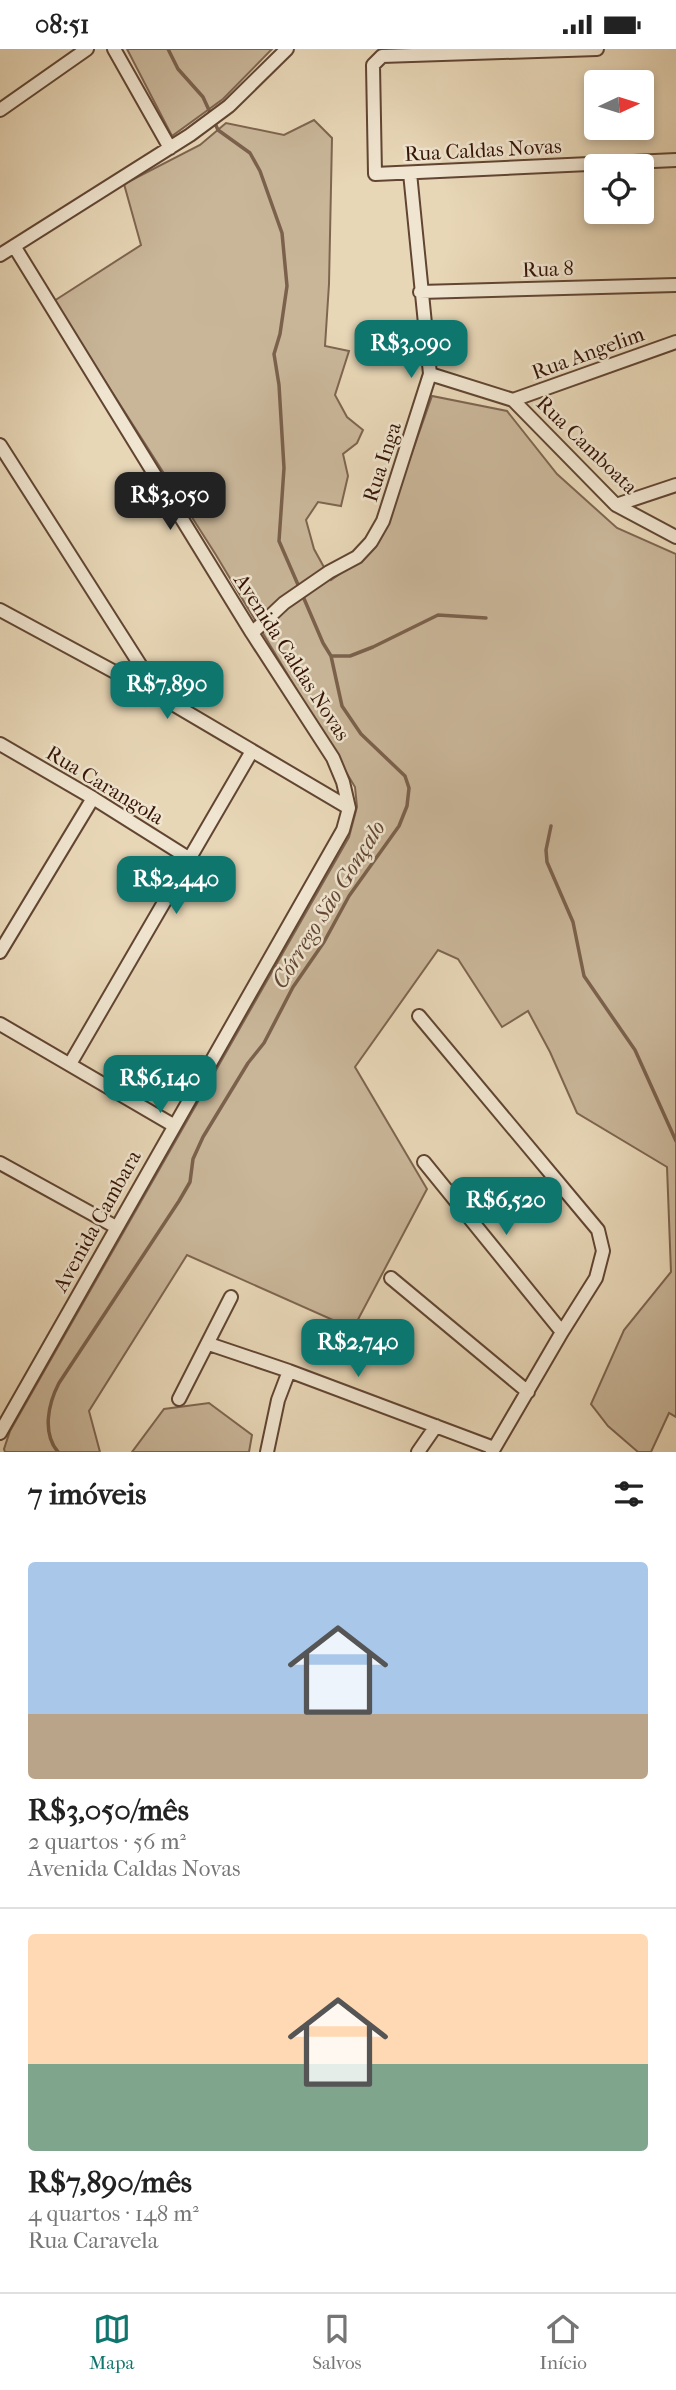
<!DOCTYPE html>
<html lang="pt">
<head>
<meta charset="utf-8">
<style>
  body { margin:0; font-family:"IM FELL French Canon",serif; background:#f6f6f6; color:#222; height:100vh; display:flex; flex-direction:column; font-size:26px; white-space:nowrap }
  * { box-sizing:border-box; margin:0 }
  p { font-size:23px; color:#767676 }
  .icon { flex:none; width:38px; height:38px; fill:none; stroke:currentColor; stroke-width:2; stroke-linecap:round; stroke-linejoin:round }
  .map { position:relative; height:1403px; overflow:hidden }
  .details { display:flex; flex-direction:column; background:#fff; flex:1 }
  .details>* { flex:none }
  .needle { width:46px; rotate:86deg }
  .fabs { position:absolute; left:584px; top:21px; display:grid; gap:14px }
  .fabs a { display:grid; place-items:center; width:70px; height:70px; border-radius:7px; background:#fff; box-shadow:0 4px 10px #0003; font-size:35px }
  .price { position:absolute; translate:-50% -60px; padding:0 16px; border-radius:14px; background:#0f766e; color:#fff; font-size:23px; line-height:46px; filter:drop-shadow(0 2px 4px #0008) }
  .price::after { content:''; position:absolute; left:50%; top:42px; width:21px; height:16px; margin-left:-10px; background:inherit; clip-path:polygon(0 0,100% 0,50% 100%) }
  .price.selected { background:#222; color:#fff }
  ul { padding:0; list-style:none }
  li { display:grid; align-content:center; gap:14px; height:371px; padding:0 28px }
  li+li { border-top:2px solid #e0e0e0 }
  li span { display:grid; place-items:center; height:217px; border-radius:7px; color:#555 }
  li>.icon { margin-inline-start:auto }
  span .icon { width:126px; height:126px; fill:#fffc; stroke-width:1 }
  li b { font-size:30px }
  h2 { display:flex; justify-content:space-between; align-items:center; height:84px; padding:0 28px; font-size:30px }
  .status { display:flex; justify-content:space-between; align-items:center; height:49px; padding:0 35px; background:#fff; direction:ltr }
  .status svg { height:19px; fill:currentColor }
  .menu { display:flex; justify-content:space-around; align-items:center; height:98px; border-top:2px solid #e0e0e0; background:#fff; font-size:19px; color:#767676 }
  .menu a { display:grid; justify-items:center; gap:4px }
  .menu .selected { color:#0f766e }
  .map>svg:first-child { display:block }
  .green { fill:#c9b699; stroke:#7e6550; stroke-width:2 }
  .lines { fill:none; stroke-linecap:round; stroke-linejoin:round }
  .stream { stroke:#7b614c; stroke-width:3.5 }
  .minor-casing { stroke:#614532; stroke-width:16 }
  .minor { stroke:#f0e5d0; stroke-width:12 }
  .labels { text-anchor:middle; stroke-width:5; stroke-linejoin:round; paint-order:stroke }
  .street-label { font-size:21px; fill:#341406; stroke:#f0e5d0 }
  .water-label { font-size:23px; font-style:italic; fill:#644835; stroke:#f0e5d0 }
</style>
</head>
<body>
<div class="status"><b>08:51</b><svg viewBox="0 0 49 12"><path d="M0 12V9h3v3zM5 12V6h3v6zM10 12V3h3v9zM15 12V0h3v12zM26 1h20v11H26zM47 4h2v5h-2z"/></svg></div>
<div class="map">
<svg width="676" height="1403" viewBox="0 0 676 1403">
  <rect width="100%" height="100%" fill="#e8d7b7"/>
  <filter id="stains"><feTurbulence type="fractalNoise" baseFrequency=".00286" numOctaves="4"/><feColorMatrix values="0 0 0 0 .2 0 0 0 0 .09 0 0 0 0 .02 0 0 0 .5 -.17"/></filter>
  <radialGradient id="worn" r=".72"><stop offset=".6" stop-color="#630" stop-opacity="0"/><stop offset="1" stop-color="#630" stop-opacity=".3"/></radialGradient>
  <!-- green -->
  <path class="green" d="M 127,0 L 272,0 L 223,50 L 172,87 Z
    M 314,71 L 332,89 L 329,235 L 325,297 L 349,302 L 335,346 L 347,368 L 363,381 L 357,394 L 343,405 L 348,427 L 341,457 L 318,453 L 306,471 L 314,500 L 331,531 L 368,505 L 384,483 L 432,347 L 507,362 L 557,425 L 617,479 L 676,505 L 676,1368 L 669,1364 L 651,1403 L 638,1403 L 608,1377 L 591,1355 L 624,1281 L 671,1223 L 667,1118 L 577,1064 L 550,1003 L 528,962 L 502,978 L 458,910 L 438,901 L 355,1018 L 427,1140 L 353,1280 L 187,1206 L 89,1362 L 100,1403 L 5,1403 L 4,1400 L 10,1382 L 349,788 L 357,758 L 355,738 L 216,506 L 54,252 L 141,196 L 124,135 L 200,96 L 226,74 L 284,86 Z
    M 209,1354 L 252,1386 L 249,1403 L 132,1403 L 164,1360 Z"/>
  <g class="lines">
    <!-- stream -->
    <path class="stream" d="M 168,0 L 178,20 L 203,48 L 218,81 L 250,104 L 260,122 L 282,184 L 287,237 L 280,285 L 274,305 L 279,336 L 284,419 L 279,492 L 299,538
      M 331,607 L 350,607 L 373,598 L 438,566 L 486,569
      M 551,777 L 546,801 L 547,813 L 573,873 L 584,927 L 635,1001 L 676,1092
      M 58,1403 C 42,1384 48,1355 59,1334 L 179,1152 L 190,1133 L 193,1110 L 203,1088 L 248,1014 L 264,994 L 293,938 L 324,893 L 349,847 L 399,777 L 407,757 L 409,739 L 405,727 L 361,685 L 342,657 L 331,607 L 323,594 L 302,545"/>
    <!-- minor casing -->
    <g class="minor-casing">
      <path id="minor" d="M 114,0 L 170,99
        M 597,0 L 382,7 L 373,16 L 375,125 L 676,111
        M 0,61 L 87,0
        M 0,206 L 190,86 L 229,57 L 287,0
        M 420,243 L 676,236
        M 430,325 L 513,351 L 616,456 L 676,488
        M 513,351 L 676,293
        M 0,396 L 160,647
        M 616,456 L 676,436
        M 0,561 L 161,648 L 349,759
        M 252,584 L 284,554 L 329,523 L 357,508 L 371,493 L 383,472 L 430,325 L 410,124
        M 0,695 L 93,749 L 190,810
        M 0,903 L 93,749
        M 419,967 L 598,1181 L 603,1202 L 596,1229 L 562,1283 L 492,1403
        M 0,975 L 173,1076
        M 70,1015 L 252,702
        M 424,1113 L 562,1283
        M 0,1114 L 116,1178
        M 391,1229 L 528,1343
        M 209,1295 L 289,1322 L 494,1399
        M 179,1350 L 231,1248
        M 0,1384 L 343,781 L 349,759 L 343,733 L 333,709 L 252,584 L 14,197
        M 267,1403 L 278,1351 L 289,1322
        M 418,1403 L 436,1377"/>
    </g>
    <!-- minor -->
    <use href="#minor" class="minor"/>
  </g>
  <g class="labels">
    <!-- street labels -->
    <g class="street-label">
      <text transform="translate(483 101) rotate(-3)" y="7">Rua Caldas Novas</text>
      <text transform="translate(548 220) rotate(-2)" y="7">Rua 8</text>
      <text transform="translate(588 304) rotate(-20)" y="7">Rua Angelim</text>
      <text transform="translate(587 396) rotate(44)" y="7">Rua Camboata</text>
      <text transform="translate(382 413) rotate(-72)" y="7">Rua Inga</text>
      <text transform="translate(292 608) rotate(57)" y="7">Avenida Caldas Novas</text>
      <text transform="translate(105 736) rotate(31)" y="7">Rua Carangola</text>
      <text transform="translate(97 1172) rotate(-61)" y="7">Avenida Cambara</text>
    </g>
    <!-- water labels -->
    <g class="water-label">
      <text transform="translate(328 855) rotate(-58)" y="8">Córrego São Gonçalo</text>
    </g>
  </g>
  <rect width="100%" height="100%" filter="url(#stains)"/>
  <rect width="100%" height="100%" fill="url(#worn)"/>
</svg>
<div class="fabs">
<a><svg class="needle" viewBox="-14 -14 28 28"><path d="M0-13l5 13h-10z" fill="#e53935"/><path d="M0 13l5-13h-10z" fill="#767676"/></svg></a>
<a><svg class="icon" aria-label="locate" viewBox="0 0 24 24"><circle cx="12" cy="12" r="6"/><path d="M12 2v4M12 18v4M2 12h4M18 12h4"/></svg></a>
</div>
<b class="price" style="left:411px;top:331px">R$3,090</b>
<b class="price selected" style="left:170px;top:483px">R$3,050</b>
<b class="price" style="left:167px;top:672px">R$7,890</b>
<b class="price" style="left:176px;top:867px">R$2,440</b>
<b class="price" style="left:160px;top:1066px">R$6,140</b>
<b class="price" style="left:506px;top:1188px">R$6,520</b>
<b class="price" style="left:358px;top:1330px">R$2,740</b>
</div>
<section class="details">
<h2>7 imóveis<svg class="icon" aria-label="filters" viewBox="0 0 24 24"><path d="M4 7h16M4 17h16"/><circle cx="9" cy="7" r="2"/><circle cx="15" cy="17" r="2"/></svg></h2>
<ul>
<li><span style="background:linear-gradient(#a9c7e8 70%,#b9a48a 0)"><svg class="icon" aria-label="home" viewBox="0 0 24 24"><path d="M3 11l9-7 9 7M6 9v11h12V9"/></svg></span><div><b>R$3,050/mês</b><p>2 quartos · 56 m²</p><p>Avenida Caldas Novas</p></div></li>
<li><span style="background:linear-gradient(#ffd9b3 60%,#7fa58c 0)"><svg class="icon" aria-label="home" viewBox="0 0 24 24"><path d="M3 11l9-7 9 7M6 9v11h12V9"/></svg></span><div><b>R$7,890/mês</b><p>4 quartos · 148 m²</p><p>Rua Caravela</p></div></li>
</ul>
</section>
<nav class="menu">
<a class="selected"><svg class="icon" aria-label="map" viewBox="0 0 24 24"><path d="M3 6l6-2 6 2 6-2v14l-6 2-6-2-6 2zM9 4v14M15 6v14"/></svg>Mapa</a>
<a><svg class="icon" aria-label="saved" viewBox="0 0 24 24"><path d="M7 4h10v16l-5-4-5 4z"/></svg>Salvos</a>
<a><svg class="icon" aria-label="home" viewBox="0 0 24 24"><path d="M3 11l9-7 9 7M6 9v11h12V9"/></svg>Início</a>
</nav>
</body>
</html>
